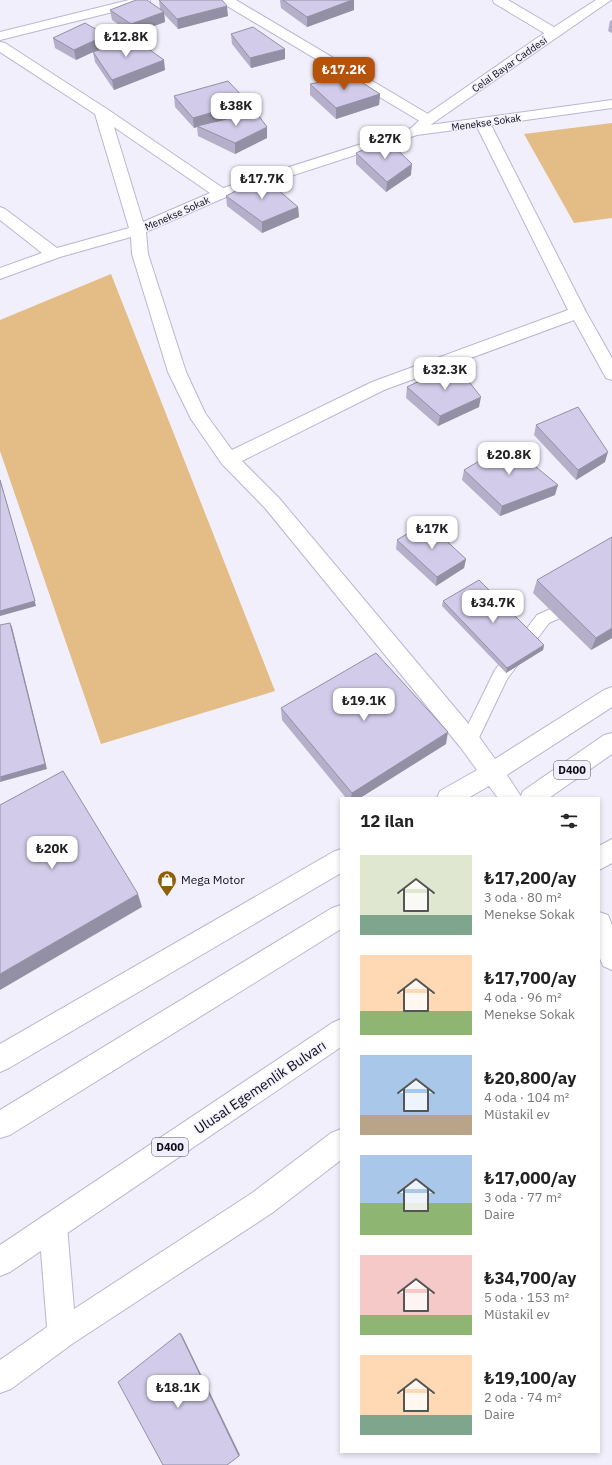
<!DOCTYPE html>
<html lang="tr">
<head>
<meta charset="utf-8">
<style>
  body { margin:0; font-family:"IBM Plex Sans",sans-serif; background:#f2f2f2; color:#222; height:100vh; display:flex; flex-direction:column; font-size:15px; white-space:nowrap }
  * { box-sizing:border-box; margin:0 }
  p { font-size:13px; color:#767676 }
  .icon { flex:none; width:22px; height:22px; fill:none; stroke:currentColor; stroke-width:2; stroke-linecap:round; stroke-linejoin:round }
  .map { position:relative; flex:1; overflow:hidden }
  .drawer { position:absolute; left:340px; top:797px; width:260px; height:656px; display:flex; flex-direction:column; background:#fff; border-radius:0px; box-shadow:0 2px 6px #0003 }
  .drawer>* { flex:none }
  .price { position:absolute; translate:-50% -34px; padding:0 9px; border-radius:8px; background:#fff; color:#222; font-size:13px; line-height:26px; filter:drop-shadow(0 1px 2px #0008) }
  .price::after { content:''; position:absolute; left:50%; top:24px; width:12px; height:9px; margin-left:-6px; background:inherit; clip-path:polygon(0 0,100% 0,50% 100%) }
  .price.on { background:#b45309; color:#fff }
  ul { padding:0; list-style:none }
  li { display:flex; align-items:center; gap:12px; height:100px; padding:0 20px }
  li span { display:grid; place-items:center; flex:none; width:112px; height:80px; border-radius:0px; color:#555 }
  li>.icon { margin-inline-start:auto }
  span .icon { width:48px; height:48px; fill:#fffc; stroke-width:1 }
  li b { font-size:17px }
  h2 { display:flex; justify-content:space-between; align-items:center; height:48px; padding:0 20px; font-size:17px }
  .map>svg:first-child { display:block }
  .green { fill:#e4bc86 }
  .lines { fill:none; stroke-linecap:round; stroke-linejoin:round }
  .service-casing { stroke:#bbb5d1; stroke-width:2 }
  .minor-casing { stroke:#bbb5d1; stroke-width:2 }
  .tertiary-casing { stroke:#bbb5d1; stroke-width:2 }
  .trunk-casing { stroke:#bbb5d1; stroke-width:2 }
  .service { fill:#fff; fill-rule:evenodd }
  .minor { fill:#fff; fill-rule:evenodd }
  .tertiary { fill:#fff; fill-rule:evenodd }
  .trunk { fill:#fff; fill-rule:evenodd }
  .wall { fill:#b5afc9 }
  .shaded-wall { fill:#938fa4 }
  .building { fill:#d2ccea; stroke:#938fa4 }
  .labels { text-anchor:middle; stroke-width:3; stroke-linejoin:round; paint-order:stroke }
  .far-street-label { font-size:10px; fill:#0e0b15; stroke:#f1effb }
  .shield { fill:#f1effb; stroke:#524f5a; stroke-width:1 }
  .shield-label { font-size:11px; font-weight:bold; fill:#0e0b15 }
  .poi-label { font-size:12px; fill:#0e0b15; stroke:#f1effb; text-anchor:start }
  .near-street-label { font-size:14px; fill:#0e0b15; stroke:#f1effb }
</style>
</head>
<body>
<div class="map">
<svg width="612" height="1465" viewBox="0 0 612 1465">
  <rect width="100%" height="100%" fill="#f1effb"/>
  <!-- green -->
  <path class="green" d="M 612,123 L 612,218 L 574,223 L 524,134 Z
    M 111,274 L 275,691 L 101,744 L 0,451 L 0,320 Z"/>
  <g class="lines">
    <!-- service casing -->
    <g class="service-casing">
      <path id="service" d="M 612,581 L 612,594 L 549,623 L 507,679 L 475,746 L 469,748 L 463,746 L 460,741 L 495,670 L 537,615 Z"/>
    </g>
    <!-- minor casing -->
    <g class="minor-casing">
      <path id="minor" d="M 129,0 L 150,0 L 149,3 L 0,40 L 0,32 Z
        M 221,0 L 236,0 L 433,117 L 435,120 L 433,123 L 428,124 L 423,123 L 222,3 Z
        M 493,0 L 508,0 L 559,30 L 561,33 L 559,36 L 549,36 L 494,3 Z
        M 0,42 L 5,43 L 107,109 L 223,188 L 415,127 L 612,100 L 612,108 L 491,125 L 586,312 L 612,358 L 612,380 L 606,378 L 574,320 L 384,390 L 242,461 L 279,498 L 477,734 L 495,759 L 604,690 L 612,687 L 612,707 L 507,775 L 522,798 L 498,798 L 489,786 L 468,798 L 437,798 L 440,791 L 477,770 L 461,748 L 265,508 L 222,464 L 191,419 L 168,372 L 132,254 L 131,237 L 60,257 L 0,279 L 0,268 L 42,253 L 0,220 L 0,207 L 5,209 L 57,248 L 129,228 L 95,114 L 0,52 ZM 114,127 L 210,193 L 143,222 ZM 477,127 L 568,310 L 372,382 L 232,450 L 205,413 L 186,372 L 148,254 L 146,232 L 226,197 L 417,135 Z
        M 341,849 L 341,873 L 9,1068 L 0,1072 L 0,1044 L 333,852 Z
        M 341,1129 L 341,1160 L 272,1213 L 72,1344 L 11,1389 L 0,1393 L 0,1360 L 47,1327 L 39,1226 L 43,1216 L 53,1212 L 63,1216 L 67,1226 L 74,1309 L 252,1193 L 331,1133 Z"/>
    </g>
    <!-- tertiary casing -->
    <g class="tertiary-casing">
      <path id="tertiary" d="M 596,0 L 611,0 L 433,123 C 426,129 420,137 410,134 L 408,131 L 423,117 L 537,38 Z
        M 599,912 L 608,915 L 612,925 L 612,970 L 603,966 L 599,956 Z"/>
    </g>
    <!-- trunk casing -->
    <g class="trunk-casing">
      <path id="trunk" d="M 612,733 L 612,754 L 549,798 L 520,798 L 523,791 L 604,735 Z
        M 612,839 L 612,863 L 599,870 L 599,846 Z
        M 341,905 L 341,929 L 10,1135 L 0,1138 L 0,1110 L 332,908 Z
        M 341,1019 L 341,1047 L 10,1272 L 0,1276 L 0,1245 L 332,1023 Z"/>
    </g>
    <!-- service -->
    <use href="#service" class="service"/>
    <!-- minor -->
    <use href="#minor" class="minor"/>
    <!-- tertiary -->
    <use href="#tertiary" class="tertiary"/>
    <!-- trunk -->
    <use href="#trunk" class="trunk"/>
  </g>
  <!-- wall -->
  <path class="wall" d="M 159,0 L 228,16 L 178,29 L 164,14 L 165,22 L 132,34 L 112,20 L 110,10 L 160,9 Z
    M 280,0 L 354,0 L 354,10 L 307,27 L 281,8 Z
    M 612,20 L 612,33 L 608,31 L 610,21 Z
    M 231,34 L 285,59 L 251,68 L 232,44 Z
    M 53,38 L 108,45 L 94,52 L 165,70 L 114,90 L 95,62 L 93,52 L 76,60 L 55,48 Z
    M 310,84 L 380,94 L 379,105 L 336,119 L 310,95 Z
    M 174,96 L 249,112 L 229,118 L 267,138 L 235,154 L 198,136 L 197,127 L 194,128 L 175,107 Z
    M 356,153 L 411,175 L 386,192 L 356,164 Z
    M 226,196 L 298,207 L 299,217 L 262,233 L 227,206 Z
    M 407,387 L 479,407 L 438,426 L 406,398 Z
    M 536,425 L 605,462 L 576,480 L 534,435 Z
    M 464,470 L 555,495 L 500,516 L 462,480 Z
    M 397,540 L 466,559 L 464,568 L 436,586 L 396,549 Z
    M 537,580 L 612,638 L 591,650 L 533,593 Z
    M 443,601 L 544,645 L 543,650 L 506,673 L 442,606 Z
    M 281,708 L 446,744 L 360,798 L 346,798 L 282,720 Z"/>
  <!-- shaded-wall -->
  <path class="shaded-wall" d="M 352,0 L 354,0 L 354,10 L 307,27 L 307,17 Z
    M 227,6 L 228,16 L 178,29 L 177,19 Z
    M 164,12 L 165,22 L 132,34 L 131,24 Z
    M 106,35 L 108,45 L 76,60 L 74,50 Z
    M 285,49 L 285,59 L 251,68 L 250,58 Z
    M 164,60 L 165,70 L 114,90 L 112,80 Z
    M 380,94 L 379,105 L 336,119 L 336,108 Z
    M 248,102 L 249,112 L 199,127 L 197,126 L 197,127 L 194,128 L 193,118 Z
    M 267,127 L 267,138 L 235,154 L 235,143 Z
    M 412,164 L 411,175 L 386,192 L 387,182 Z
    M 298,207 L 299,217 L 262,233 L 262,222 Z
    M 481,397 L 479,407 L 438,426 L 440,416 Z
    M 608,452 L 605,462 L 576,480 L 578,470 Z
    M 0,479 L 36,606 L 0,616 Z
    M 558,485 L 555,495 L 500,516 L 502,506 Z
    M 466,559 L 464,568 L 436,586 L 437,577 Z
    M 10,623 L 12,627 L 47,769 L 0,782 Z
    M 612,628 L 612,638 L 591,650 L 596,638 Z
    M 544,645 L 543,650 L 506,673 L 507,668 Z
    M 448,732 L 446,744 L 360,798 L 351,798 L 352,793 Z
    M 138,894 L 142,907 L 0,990 L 0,974 Z
    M 180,1333 L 182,1335 L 240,1455 L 227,1465 Z"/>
  <!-- building -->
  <path class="building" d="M 136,0 L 147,0 L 164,12 L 131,24 L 110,10 Z
    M 159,0 L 222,0 L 227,6 L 177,19 Z
    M 283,0 L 352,0 L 307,17 Z
    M 85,23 L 106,35 L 74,50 L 53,38 Z
    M 253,27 L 285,49 L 250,58 L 231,34 Z
    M 133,38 L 164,60 L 112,80 L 93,52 Z
    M 352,76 L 380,94 L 336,108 L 310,84 Z
    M 228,81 L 248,102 L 193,118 L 174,96 Z
    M 256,112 L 267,127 L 235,143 L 197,126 Z
    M 386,139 L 412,164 L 387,182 L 356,153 Z
    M 263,177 L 298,207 L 262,222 L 226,196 Z
    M 455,364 L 481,397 L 440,416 L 407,387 Z
    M 578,407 L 608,452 L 578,470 L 536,425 Z
    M 508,444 L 558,485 L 502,506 L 464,470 Z
    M 0,480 L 35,601 L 0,611 Z
    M 426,522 L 466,559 L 437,577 L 397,540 Z
    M 612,537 L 612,628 L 596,638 L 537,580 Z
    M 479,580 L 544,645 L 507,668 L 443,601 Z
    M 10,623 L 45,764 L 0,777 L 0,625 Z
    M 376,653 L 448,732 L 352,793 L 281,708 Z
    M 63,771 L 138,894 L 0,974 L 0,805 Z
    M 180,1333 L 239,1456 L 227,1465 L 163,1465 L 118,1382 Z"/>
  <!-- icons -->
  <defs>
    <g id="shop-pin" transform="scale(1)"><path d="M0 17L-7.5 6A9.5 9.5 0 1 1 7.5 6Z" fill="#8e6008" stroke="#f1effb"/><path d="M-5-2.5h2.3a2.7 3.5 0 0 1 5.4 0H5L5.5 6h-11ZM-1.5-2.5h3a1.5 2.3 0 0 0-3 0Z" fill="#fff"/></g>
  </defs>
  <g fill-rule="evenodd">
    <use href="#shop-pin" x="167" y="880"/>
  </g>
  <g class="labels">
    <!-- far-street labels -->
    <g class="far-street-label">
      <text transform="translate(509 64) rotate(-35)" y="4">Celal Bayar Caddesi</text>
      <text transform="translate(486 122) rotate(-8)" y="4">Menekse Sokak</text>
      <text transform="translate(177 213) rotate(-24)" y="4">Menekse Sokak</text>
    </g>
    <!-- shield labels -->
    <g class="shield">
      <rect x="554" y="761" width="36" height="18" rx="3"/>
      <rect x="152" y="1138" width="36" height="18" rx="3"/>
    </g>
    <g class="shield-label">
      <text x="572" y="774">D400</text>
      <text x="170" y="1151">D400</text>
    </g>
    <!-- poi labels -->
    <g class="poi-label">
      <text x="181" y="884">Mega Motor</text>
    </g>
    <!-- near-street labels -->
    <g class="near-street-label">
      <text transform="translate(260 1087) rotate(-34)" y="5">Ulusal Egemenlik Bulvarı</text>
    </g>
  </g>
</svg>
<b class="price" style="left:126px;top:58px">₺12.8K</b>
<b class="price on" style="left:344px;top:91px">₺17.2K</b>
<b class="price" style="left:236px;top:127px">₺38K</b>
<b class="price" style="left:385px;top:160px">₺27K</b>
<b class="price" style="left:262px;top:200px">₺17.7K</b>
<b class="price" style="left:445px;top:391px">₺32.3K</b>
<b class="price" style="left:509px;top:476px">₺20.8K</b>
<b class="price" style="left:432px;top:550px">₺17K</b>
<b class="price" style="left:493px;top:624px">₺34.7K</b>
<b class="price" style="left:364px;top:722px">₺19.1K</b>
<b class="price" style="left:52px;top:870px">₺20K</b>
<b class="price" style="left:178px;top:1409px">₺18.1K</b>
<section class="drawer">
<h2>12 ilan<svg class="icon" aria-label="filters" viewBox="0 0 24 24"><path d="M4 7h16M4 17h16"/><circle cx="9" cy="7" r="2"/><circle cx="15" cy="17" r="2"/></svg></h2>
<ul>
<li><span style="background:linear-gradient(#dfe7d0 75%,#7fa58c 0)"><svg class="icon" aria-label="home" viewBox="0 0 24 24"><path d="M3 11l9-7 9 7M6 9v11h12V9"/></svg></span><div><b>₺17,200/ay</b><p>3 oda · 80 m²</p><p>Menekse Sokak</p></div></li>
<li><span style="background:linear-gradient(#ffd9b3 70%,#8fb573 0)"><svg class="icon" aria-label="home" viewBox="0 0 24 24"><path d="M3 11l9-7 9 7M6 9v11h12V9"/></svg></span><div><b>₺17,700/ay</b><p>4 oda · 96 m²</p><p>Menekse Sokak</p></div></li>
<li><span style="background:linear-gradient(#a9c7e8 75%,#b9a48a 0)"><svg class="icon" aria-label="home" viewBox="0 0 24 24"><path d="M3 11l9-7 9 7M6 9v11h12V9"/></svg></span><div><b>₺20,800/ay</b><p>4 oda · 104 m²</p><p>Müstakil ev</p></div></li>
<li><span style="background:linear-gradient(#a9c7e8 60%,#8fb573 0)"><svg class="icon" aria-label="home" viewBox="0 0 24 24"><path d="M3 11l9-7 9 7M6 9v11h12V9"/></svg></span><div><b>₺17,000/ay</b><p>3 oda · 77 m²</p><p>Daire</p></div></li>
<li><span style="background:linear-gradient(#f6c9c9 75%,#8fb573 0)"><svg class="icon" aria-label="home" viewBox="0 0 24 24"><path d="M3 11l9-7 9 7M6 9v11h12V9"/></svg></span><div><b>₺34,700/ay</b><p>5 oda · 153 m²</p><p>Müstakil ev</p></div></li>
<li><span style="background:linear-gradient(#ffd9b3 75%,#7fa58c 0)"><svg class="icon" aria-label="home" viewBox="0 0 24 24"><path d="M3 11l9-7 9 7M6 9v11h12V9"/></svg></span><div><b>₺19,100/ay</b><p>2 oda · 74 m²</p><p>Daire</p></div></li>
</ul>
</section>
</div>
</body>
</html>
